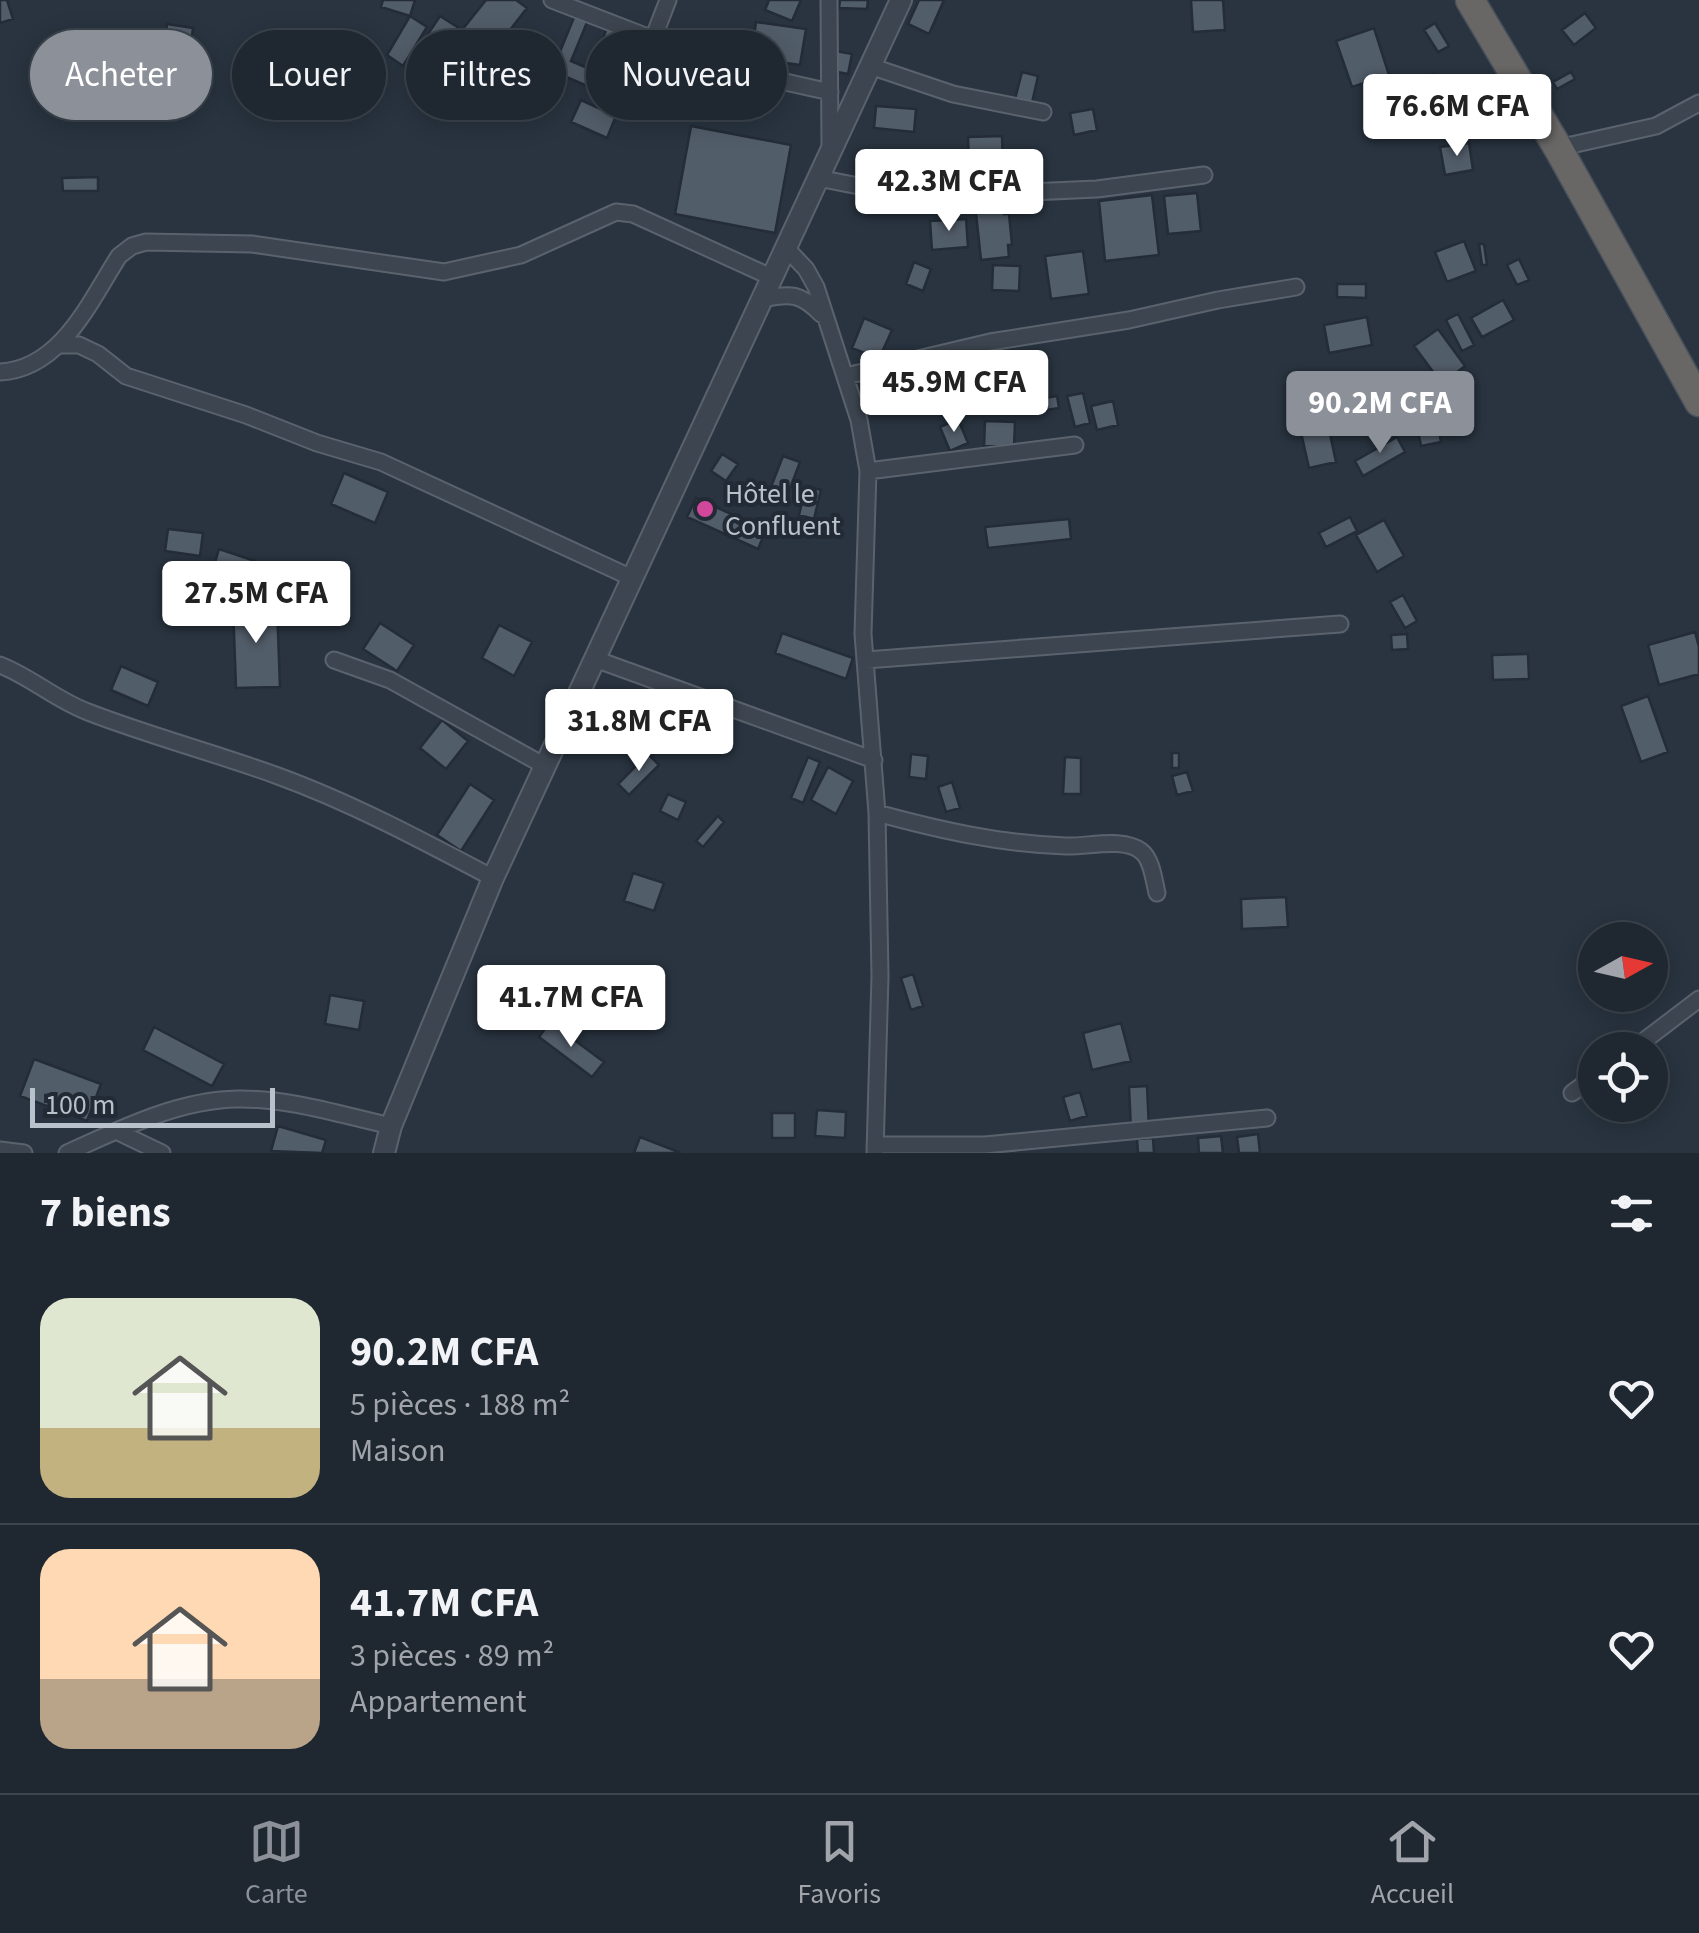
<!DOCTYPE html>
<html lang="fr">
<head>
<meta charset="utf-8">
<style>
  body { margin:0; font-family:"Source Sans 3",sans-serif; background:#272f38; color:#f1f3f6; height:100vh; display:flex; flex-direction:column; font-size:38px; white-space:nowrap }
  * { box-sizing:border-box; margin:0 }
  p { font-size:32px; color:#a1a5ab }
  .icon { flex:none; width:55px; height:55px; fill:none; stroke:currentColor; stroke-width:2; stroke-linecap:round; stroke-linejoin:round }
  .map { position:relative; height:1153px; overflow:hidden }
  .sheet { display:flex; flex-direction:column; background:#1f2730; flex:1 }
  .sheet>* { flex:none }
  .guide { position:absolute; left:30px; top:30px; width:1000px; height:90px; display:flex; gap:20px }
  .needle { width:65px; rotate:82deg }
  .fabs { position:absolute; left:1578px; top:922px; display:grid; gap:20px }
  .fabs a { display:grid; place-items:center; width:90px; height:90px; border-radius:50%; background:#1f2730; box-shadow:0 5px 25px #0003,0 0 0 2px #3c444c; font-size:50px }
  .scale { position:absolute; left:30px; bottom:25px; width:245px; box-sizing:border-box; padding-left:10px; border:5px solid #b9c1ca; border-top:0; font-size:28px; line-height:35px; white-space:nowrap; color:#b9c1ca; -webkit-text-stroke:8px #212a35; paint-order:stroke }
  .price { position:absolute; translate:-50% -85px; padding:0 22px; border-radius:10px; background:#fff; color:#222; font-size:32px; line-height:65px; filter:drop-shadow(0 2px 5px #0008) }
  .price::after { content:''; position:absolute; left:50%; top:60px; width:30px; height:22px; margin-left:-15px; background:inherit; clip-path:polygon(0 0,100% 0,50% 100%) }
  .price.selected { background:#8c9099; color:#fff }
  ul { padding:0; list-style:none }
  li { display:flex; align-items:center; gap:30px; height:250px; padding:0 40px }
  li+li { border-top:2px solid #3c444c }
  li span { display:grid; place-items:center; flex:none; width:280px; height:200px; border-radius:30px; color:#555 }
  li>.icon { margin-inline-start:auto }
  span .icon { width:120px; height:120px; fill:#fffc; stroke-width:1 }
  li b { font-size:42px }
  h2 { display:flex; justify-content:space-between; align-items:center; height:120px; padding:0 40px; font-size:42px }
  .pill { padding:0 35px; border-radius:45px; background:#1f2730; box-shadow:0 5px 25px #0003,0 0 0 2px #3c444c; font-size:35px; line-height:90px }
  .pill.selected { background:#8c9099; color:#fff }
  .dock { display:flex; justify-content:space-around; align-items:center; height:140px; border-top:2px solid #3c444c; background:#1f2730; font-size:28px; color:#a1a5ab }
  .dock a { display:grid; justify-items:center; gap:5px }
  .dock .selected { color:#8c9099 }
  .map>svg:first-child { display:block }
  .building { fill:#525d6a; stroke:#232c37; stroke-width:2.5 }
  .lines { fill:none; stroke-linecap:round; stroke-linejoin:round }
  .minor-casing { stroke:#5a636d; stroke-width:19 }
  .tertiary-casing { stroke:#5a636d; stroke-width:24 }
  .trunk-casing { stroke:#47505a; stroke-width:31 }
  .minor { stroke:#3d4550; stroke-width:15 }
  .tertiary { stroke:#3d4550; stroke-width:20 }
  .trunk { stroke:#686765; stroke-width:28 }
  .hotel-dot { fill:#d1479c; stroke:#212a35; stroke-width:4 }
  .labels { text-anchor:middle; stroke-width:8; stroke-linejoin:round; paint-order:stroke }
  .poi-label { font-size:28px; fill:#b9c1ca; stroke:#212a35; text-anchor:start }
</style>
</head>
<body>
<div class="map">
<svg width="1699" height="1153" viewBox="0 0 1699 1153">
  <rect width="100%" height="100%" fill="#293440"/>
  <!-- building -->
  <path class="building" d="M 0,0 L 7,0 L 13,19 L 0,23 Z
    M 383,0 L 415,0 L 410,16 L 381,7 Z
    M 486,0 L 516,0 L 527,8 L 492,53 L 462,30 Z
    M 769,0 L 801,0 L 792,21 L 765,10 Z
    M 840,0 L 868,0 L 867,9 L 839,8 Z
    M 919,0 L 944,0 L 929,34 L 908,24 Z
    M 1191,0 L 1223,0 L 1225,30 L 1193,32 Z
    M 1585,13 L 1596,28 L 1574,45 L 1562,30 Z
    M 575,15 L 588,20 L 571,61 L 590,69 L 607,28 L 623,35 L 609,69 L 627,77 L 618,99 L 552,71 Z
    M 410,16 L 427,27 L 403,66 L 387,55 Z
    M 440,16 L 462,30 L 443,60 L 420,46 Z
    M 756,22 L 806,29 L 800,65 L 751,58 Z
    M 1435,23 L 1449,46 L 1438,52 L 1424,30 Z
    M 167,24 L 193,28 L 191,44 L 165,41 Z
    M 1374,28 L 1389,75 L 1352,87 L 1336,41 Z
    M 836,51 L 852,54 L 848,74 L 832,71 Z
    M 492,53 L 512,59 L 504,87 L 484,82 Z
    M 1022,72 L 1038,76 L 1032,103 L 1015,99 Z
    M 1571,72 L 1575,79 L 1557,89 L 1553,82 Z
    M 1434,74 L 1444,106 L 1411,116 L 1401,85 Z
    M 581,100 L 616,116 L 607,138 L 571,122 Z
    M 876,106 L 916,109 L 914,132 L 874,128 Z
    M 1093,109 L 1097,130 L 1074,135 L 1070,113 Z
    M 691,126 L 791,145 L 775,233 L 675,214 Z
    M 1002,136 L 1003,165 L 969,166 L 968,137 Z
    M 1469,143 L 1473,170 L 1445,175 L 1440,147 Z
    M 98,177 L 98,191 L 63,191 L 62,178 Z
    M 1197,193 L 1201,231 L 1168,234 L 1164,196 Z
    M 1152,195 L 1159,255 L 1105,261 L 1099,201 Z
    M 1003,201 L 1004,214 L 1009,214 L 1012,245 L 1008,245 L 1009,257 L 981,260 L 975,204 Z
    M 966,219 L 968,247 L 932,250 L 930,221 Z
    M 1464,241 L 1476,271 L 1447,282 L 1435,252 Z
    M 1479,244 L 1484,244 L 1487,265 L 1482,265 Z
    M 1083,251 L 1089,294 L 1051,299 L 1045,256 Z
    M 1519,259 L 1529,280 L 1517,285 L 1507,265 Z
    M 914,262 L 931,269 L 923,291 L 906,284 Z
    M 993,265 L 1020,266 L 1019,291 L 992,290 Z
    M 1337,284 L 1366,284 L 1366,298 L 1337,297 Z
    M 1503,300 L 1514,320 L 1482,337 L 1471,318 Z
    M 1458,314 L 1474,345 L 1462,351 L 1446,320 Z
    M 1367,317 L 1372,345 L 1329,353 L 1324,325 Z
    M 864,318 L 892,330 L 879,359 L 852,348 Z
    M 1438,329 L 1465,366 L 1442,384 L 1414,346 Z
    M 1319,382 L 1336,462 L 1309,468 L 1291,388 Z
    M 1083,393 L 1090,423 L 1075,427 L 1067,396 Z
    M 1057,396 L 1059,408 L 1021,414 L 1019,402 Z
    M 1113,401 L 1118,425 L 1097,430 L 1091,406 Z
    M 1398,408 L 1407,428 L 1396,433 L 1387,413 Z
    M 1436,412 L 1441,442 L 1421,446 L 1415,416 Z
    M 958,419 L 968,443 L 950,451 L 940,427 Z
    M 985,421 L 1015,422 L 1014,447 L 984,446 Z
    M 1397,437 L 1405,452 L 1363,476 L 1355,461 Z
    M 722,454 L 738,464 L 726,481 L 711,471 Z
    M 783,456 L 800,462 L 786,499 L 769,492 Z
    M 344,473 L 388,492 L 375,523 L 331,504 Z
    M 806,486 L 821,490 L 814,519 L 799,515 Z
    M 696,498 L 766,530 L 758,549 L 687,517 Z
    M 1350,517 L 1357,531 L 1326,547 L 1319,533 Z
    M 1069,519 L 1071,539 L 988,548 L 985,527 Z
    M 1384,520 L 1404,556 L 1377,572 L 1356,535 Z
    M 168,529 L 203,533 L 200,556 L 165,551 Z
    M 219,549 L 255,561 L 247,587 L 211,576 Z
    M 1403,595 L 1417,621 L 1405,628 L 1390,602 Z
    M 277,605 L 280,687 L 236,688 L 233,606 Z
    M 380,623 L 414,645 L 397,671 L 363,649 Z
    M 499,625 L 532,642 L 514,676 L 482,658 Z
    M 1695,632 L 1699,647 L 1699,674 L 1659,685 L 1648,645 Z
    M 782,633 L 853,658 L 846,679 L 775,653 Z
    M 1407,634 L 1408,649 L 1392,650 L 1391,635 Z
    M 1528,654 L 1529,679 L 1493,680 L 1492,655 Z
    M 121,666 L 158,682 L 148,706 L 111,690 Z
    M 1648,696 L 1668,752 L 1641,762 L 1621,706 Z
    M 640,704 L 666,710 L 659,741 L 634,735 Z
    M 442,720 L 468,741 L 446,769 L 420,748 Z
    M 1172,753 L 1179,753 L 1179,768 L 1172,768 Z
    M 648,754 L 659,765 L 629,795 L 618,784 Z
    M 911,754 L 928,756 L 926,779 L 909,777 Z
    M 808,757 L 820,762 L 803,803 L 791,798 Z
    M 1065,757 L 1081,758 L 1081,794 L 1063,794 Z
    M 828,767 L 853,781 L 836,814 L 811,800 Z
    M 1187,772 L 1193,791 L 1177,795 L 1172,776 Z
    M 952,782 L 960,808 L 946,812 L 938,787 Z
    M 470,784 L 494,800 L 461,851 L 437,835 Z
    M 668,794 L 686,802 L 678,820 L 660,811 Z
    M 718,816 L 724,822 L 703,847 L 696,841 Z
    M 633,873 L 664,883 L 654,911 L 624,901 Z
    M 1286,897 L 1288,927 L 1242,929 L 1241,899 Z
    M 913,974 L 923,1006 L 911,1010 L 901,978 Z
    M 330,995 L 364,1001 L 359,1030 L 325,1024 Z
    M 550,1022 L 604,1062 L 592,1077 L 539,1037 Z
    M 1121,1023 L 1131,1061 L 1092,1070 L 1083,1033 Z
    M 154,1027 L 224,1064 L 212,1086 L 143,1050 Z
    M 34,1059 L 101,1084 L 87,1121 L 20,1096 Z
    M 1147,1086 L 1149,1129 L 1131,1130 L 1129,1087 Z
    M 1080,1092 L 1087,1116 L 1070,1121 L 1063,1097 Z
    M 1600,1105 L 1640,1105 L 1607,1120 Z
    M 817,1110 L 846,1112 L 845,1138 L 815,1136 Z
    M 772,1113 L 795,1113 L 795,1138 L 772,1138 Z
    M 278,1126 L 326,1140 L 322,1153 L 271,1151 Z
    M 1258,1134 L 1260,1153 L 1239,1153 L 1237,1137 Z
    M 1221,1136 L 1223,1153 L 1199,1153 L 1198,1138 Z
    M 640,1137 L 681,1153 L 634,1153 Z
    M 1153,1138 L 1154,1153 L 1138,1153 L 1137,1139 Z"/>
  <g class="lines">
    <!-- minor casing -->
    <g class="minor-casing">
      <path id="minor" d="M 552,0 L 653,39 L 710,65 L 830,92
        M 829,0 L 830,148
        M 653,39 L 668,0
        M 870,66 L 953,94 L 1043,112
        M 1558,148 L 1656,126 L 1699,103
        M 818,178 L 889,192 L 985,194 L 1097,189 L 1204,175
        M 785,247 L 806,269 L 816,287 L 859,420 L 868,471 L 863,634 L 877,813 L 880,976 L 875,1153
        M 762,299 C 790,293 801,293 821,314
        M 61,345 L 79,345 L 98,354 L 126,376 L 246,415 L 317,443 L 381,462 L 632,578
        M 0,372 C 61,369 90,301 119,256 L 132,246 L 146,242 L 252,244 L 444,272 L 521,255 L 616,212 L 633,214 L 771,277
        M 846,376 L 990,342 L 1129,320 L 1218,300 L 1296,287
        M 868,471 L 1075,445
        M 595,659 L 874,760
        M 334,660 L 390,680 L 545,766
        M 866,660 L 1340,624
        M 0,665 C 31,677 56,700 88,712 C 150,736 215,753 278,776 C 352,803 423,841 493,878
        M 877,813 C 939,830 1001,844 1066,846 C 1088,847 1123,837 1141,851 C 1152,859 1154,881 1157,893
        M 1632,1050 L 1699,999
        M 1572,1093 L 1595,1076
        M 116,1131 L 162,1153
        M 875,1145 L 985,1145 L 1267,1118
        M 0,1150 L 24,1153
        M 67,1153 C 120,1129 178,1100 237,1099 C 289,1098 341,1115 391,1126"/>
    </g>
    <!-- tertiary casing -->
    <g class="tertiary-casing">
      <path id="tertiary" d="M 384,1153 L 391,1126 L 493,878 L 901,0"/>
    </g>
    <!-- trunk casing -->
    <g class="trunk-casing">
      <path id="trunk" d="M 1470,0 L 1558,148 L 1699,402"/>
    </g>
    <!-- minor -->
    <use href="#minor" class="minor"/>
    <!-- tertiary -->
    <use href="#tertiary" class="tertiary"/>
    <!-- trunk -->
    <use href="#trunk" class="trunk"/>
  </g>
  <!-- markers -->
  <circle class="hotel-dot" cx="705" cy="509" r="10"/>
  <g class="labels">
    <!-- poi labels -->
    <g class="poi-label">
      <text x="725" y="503">Hôtel le<tspan x="725" dy="32">Confluent</tspan></text>
    </g>
  </g>
</svg>
<div class="fabs">
<a><svg class="needle" viewBox="-14 -14 28 28"><path d="M0-13l5 13h-10z" fill="#e53935"/><path d="M0 13l5-13h-10z" fill="#a1a5ab"/></svg></a>
<a><svg class="icon" aria-label="locate" viewBox="0 0 24 24"><circle cx="12" cy="12" r="6"/><path d="M12 2v4M12 18v4M2 12h4M18 12h4"/></svg></a>
</div>
<div class="scale">100 m</div>
<b class="price" style="left:1457px;top:159px">76.6M CFA</b>
<b class="price" style="left:949px;top:234px">42.3M CFA</b>
<b class="price" style="left:954px;top:435px">45.9M CFA</b>
<b class="price selected" style="left:1380px;top:456px">90.2M CFA</b>
<b class="price" style="left:256px;top:646px">27.5M CFA</b>
<b class="price" style="left:639px;top:774px">31.8M CFA</b>
<b class="price" style="left:571px;top:1050px">41.7M CFA</b>
<div class="guide">
<a class="pill selected">Acheter</a>
<a class="pill">Louer</a>
<a class="pill">Filtres</a>
<a class="pill">Nouveau</a>
</div>
</div>
<section class="sheet">
<h2>7 biens<svg class="icon" aria-label="filters" viewBox="0 0 24 24"><path d="M4 7h16M4 17h16"/><circle cx="9" cy="7" r="2"/><circle cx="15" cy="17" r="2"/></svg></h2>
<ul>
<li><span style="background:linear-gradient(#dfe7d0 65%,#c2b280 0)"><svg class="icon" aria-label="home" viewBox="0 0 24 24"><path d="M3 11l9-7 9 7M6 9v11h12V9"/></svg></span><div><b>90.2M CFA</b><p>5 pièces · 188 m²</p><p>Maison</p></div><svg class="icon" aria-label="heart" viewBox="0 0 24 24"><path d="M12 20l-8-8c-3-5 5-10 8-4 3-6 11-1 8 4z"/></svg></li>
<li><span style="background:linear-gradient(#ffd9b3 65%,#b9a48a 0)"><svg class="icon" aria-label="home" viewBox="0 0 24 24"><path d="M3 11l9-7 9 7M6 9v11h12V9"/></svg></span><div><b>41.7M CFA</b><p>3 pièces · 89 m²</p><p>Appartement</p></div><svg class="icon" aria-label="heart" viewBox="0 0 24 24"><path d="M12 20l-8-8c-3-5 5-10 8-4 3-6 11-1 8 4z"/></svg></li>
</ul>
</section>
<nav class="dock">
<a class="selected"><svg class="icon" aria-label="map" viewBox="0 0 24 24"><path d="M3 6l6-2 6 2 6-2v14l-6 2-6-2-6 2zM9 4v14M15 6v14"/></svg>Carte</a>
<a><svg class="icon" aria-label="saved" viewBox="0 0 24 24"><path d="M7 4h10v16l-5-4-5 4z"/></svg>Favoris</a>
<a><svg class="icon" aria-label="home" viewBox="0 0 24 24"><path d="M3 11l9-7 9 7M6 9v11h12V9"/></svg>Accueil</a>
</nav>
</body>
</html>
